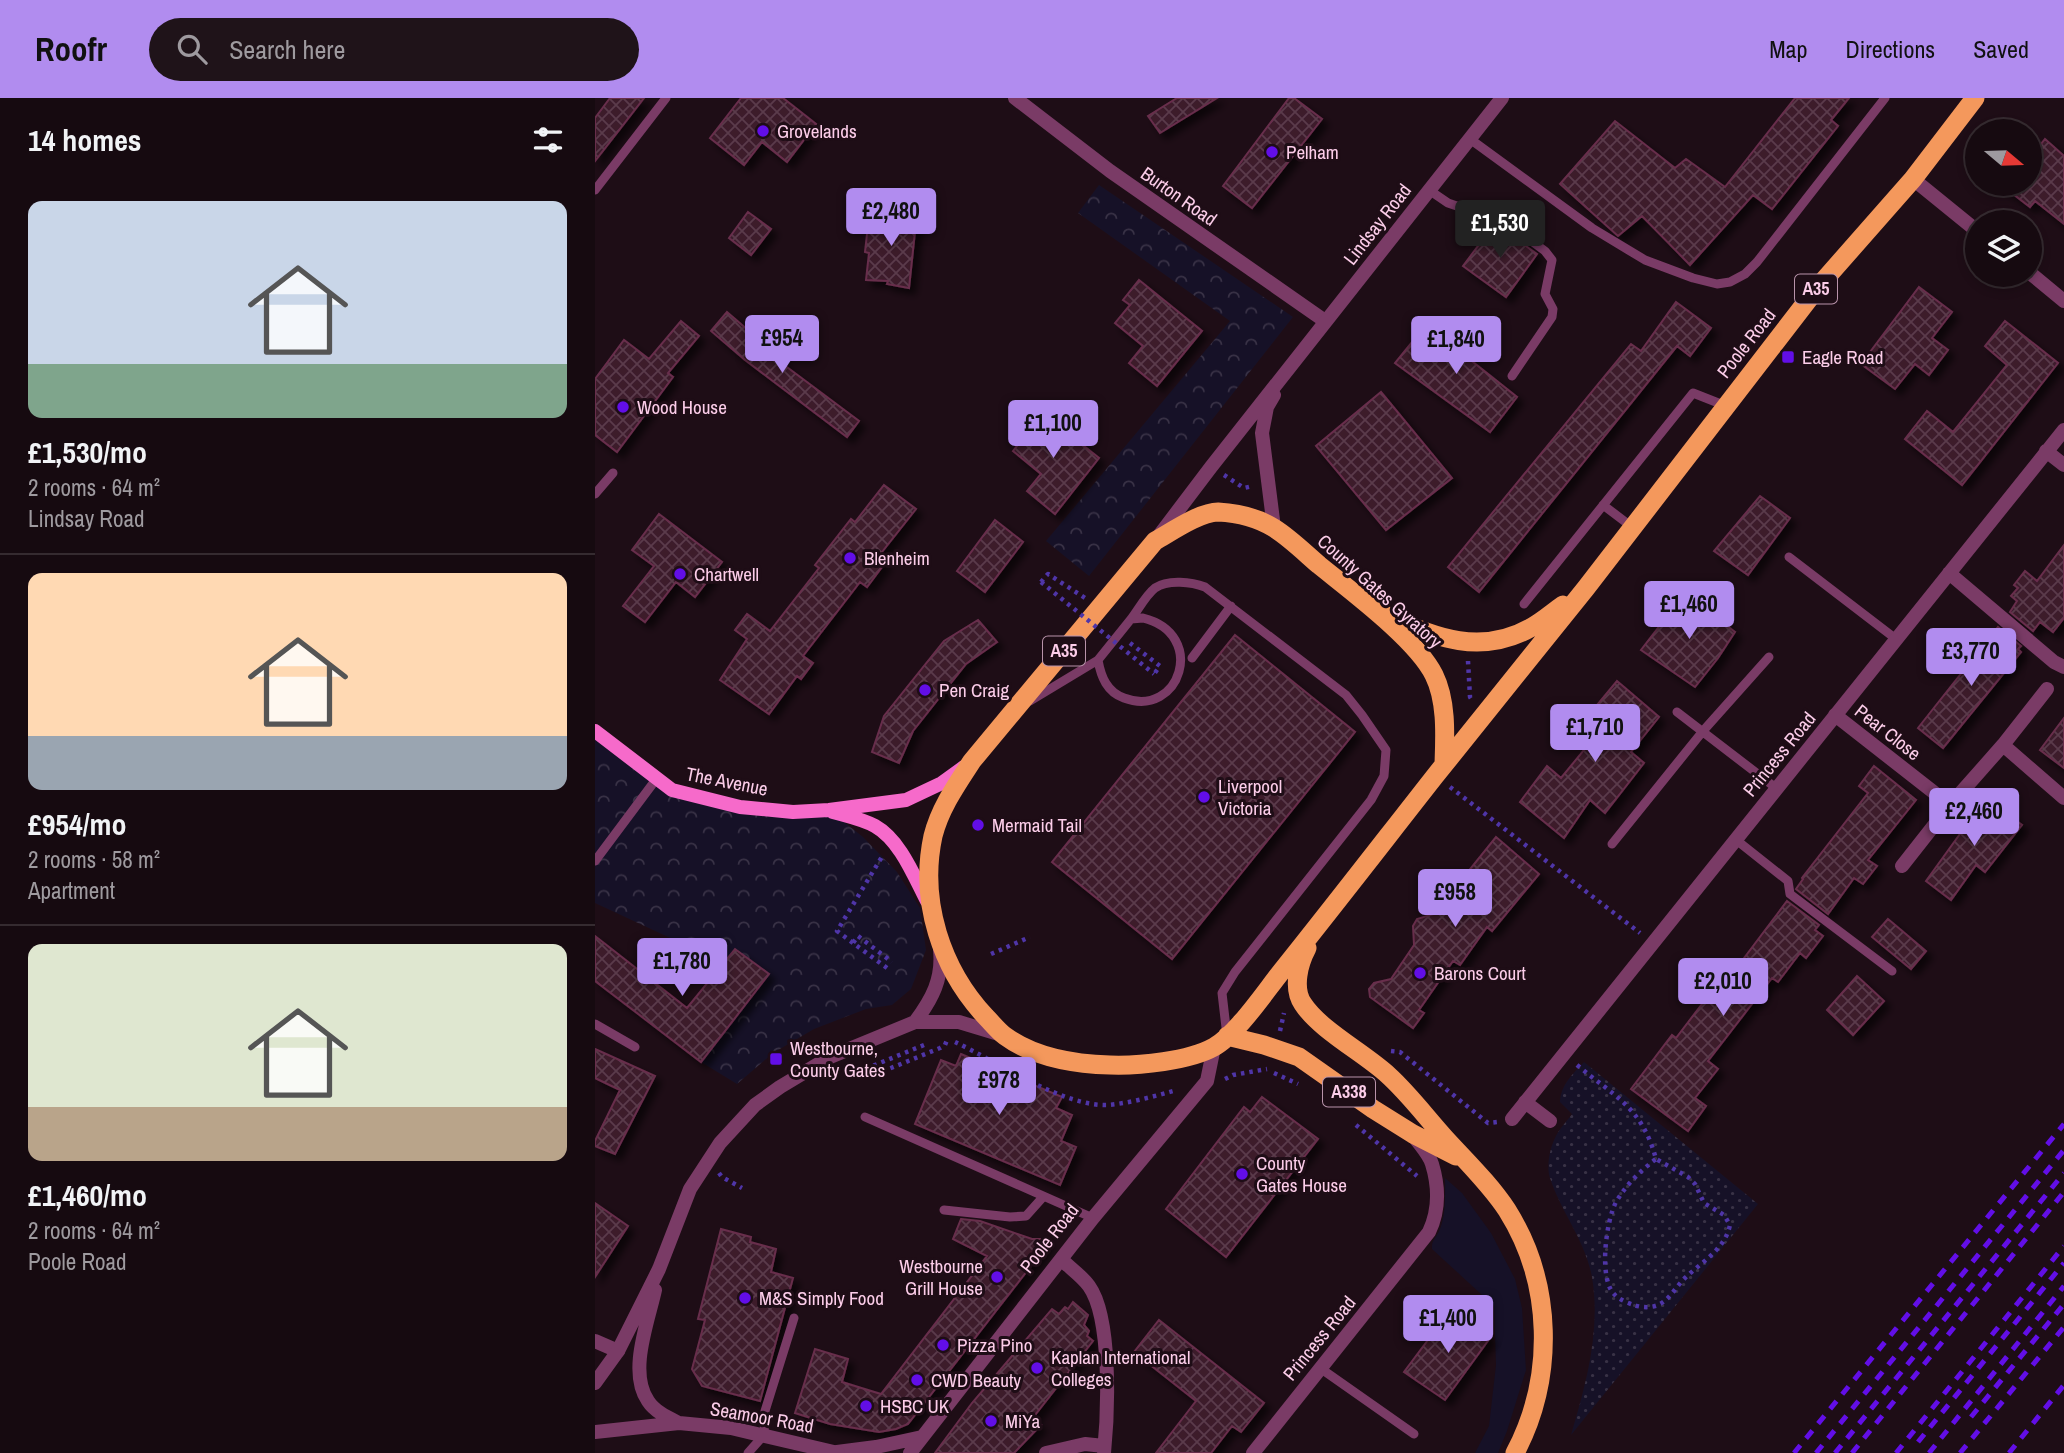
<!DOCTYPE html>
<html lang="en">
<head>
<meta charset="utf-8">
<style>
  body { margin:0; font-family:"Archivo Narrow",sans-serif; background:#1f1319; color:#f1f3f6; height:100vh; display:flex; flex-direction:column; font-size:26px; white-space:nowrap }
  * { box-sizing:border-box; margin:0 }
  p { font-size:23px; color:#9e9a9f }
  .icon { flex:none; width:38px; height:38px; fill:none; stroke:currentColor; stroke-width:2; stroke-linecap:round; stroke-linejoin:round }
  .map { position:relative; flex:1; overflow:hidden }
  .side { display:flex; flex-direction:column; background:#160a10; width:595px }
  .side>* { flex:none }
  .needle { width:46px; rotate:109deg }
  .tools { position:absolute; left:1370px; top:21px; display:grid; gap:14px }
  .tools a { display:grid; place-items:center; width:77px; height:77px; border-radius:50%; background:#160a10; box-shadow:0 4px 10px #0003,0 0 0 2px #352b30; font-size:35px }
  .price { position:absolute; translate:-50% -60px; padding:0 16px; border-radius:7px; background:#b18cef; color:#111; font-size:23px; line-height:46px; filter:drop-shadow(0 2px 4px #0008) }
  .price::after { content:''; position:absolute; left:50%; top:42px; width:21px; height:16px; margin-left:-10px; background:inherit; clip-path:polygon(0 0,100% 0,50% 100%) }
  .price.active { background:#222; color:#fff }
  ul { padding:0; list-style:none }
  li { display:grid; align-content:center; gap:14px; height:371px; padding:0 28px }
  li+li { border-top:2px solid #352b30 }
  li span { display:grid; place-items:center; height:217px; border-radius:14px; color:#555 }
  li>.icon { margin-inline-start:auto }
  span .icon { width:126px; height:126px; fill:#fffc; stroke-width:1 }
  li b { font-size:30px }
  h2 { display:flex; justify-content:space-between; align-items:center; height:84px; padding:0 28px; font-size:30px }
  header { display:flex; align-items:center; gap:42px; box-sizing:border-box; height:98px; padding:0 35px; background:#b18cef; color:#111 }
  header strong { font-size:33px }
  nav { display:flex; gap:38px; margin-inline-start:auto; font-size:24px }
  .search { width:490px; height:63px; background:#1f1319; display:flex; align-items:center; gap:18px; box-sizing:border-box; padding:0 24px; border-radius:38px; color:#9e9a9f; font-size:26px }
  main { display:flex; flex:1; min-height:0 }
  .map>svg:first-child { display:block }
  .green { fill:#161127 }
  .forest { fill:url(#forest-crowns) }
  .park { fill:url(#park-dots) }
  .building { fill:url(#building-cross-hatch); stroke:#682e4c; stroke-width:2; filter:url(#shadow) }
  .lines { fill:none; stroke-linecap:round; stroke-linejoin:round }
  .path { stroke:#4f35a8; stroke-width:4.5; stroke-dasharray:3.5 5; stroke-linecap:butt }
  .service { stroke:#7a3b66; stroke-width:9 }
  .minor { stroke:#7a3b66; stroke-width:14 }
  .tertiary { stroke:#7a3b66; stroke-width:14 }
  .secondary { stroke:#f66aca; stroke-width:14 }
  .trunk { stroke:#f4985c; stroke-width:19 }
  .rail { stroke:#620ee7; stroke-width:5; stroke-dasharray:10 9; stroke-linecap:butt }
  .path-bridge { stroke:#4f35a8; stroke-width:4.5; stroke-dasharray:3.5 5; stroke-linecap:butt }
  .poi-dot { fill:#620ee7; stroke:#1e0d16; stroke-width:2.5 }
  .labels { text-anchor:middle; stroke-width:6; stroke-linejoin:round; paint-order:stroke }
  .shield { fill:#1e0d16; stroke:#b993aa; stroke-width:2 }
  .shield-label { font-size:18px; font-weight:bold; fill:#fccde9 }
  .poi-label { font-size:19px; fill:#fccde9; stroke:#1e0d16; text-anchor:start }
  .street-label { font-size:19px; fill:#fccde9; stroke:#1e0d16 }
</style>
</head>
<body>
<header>
<strong>Roofr</strong>
<div class="search"><svg class="icon" aria-label="search" viewBox="0 0 24 24"><circle cx="10" cy="10" r="6"/><path d="M15 15l6 6"/></svg>Search here</div>
<nav><a>Map</a><a>Directions</a><a>Saved</a></nav>
</header>
<main>
<section class="side">
<h2>14 homes<svg class="icon" aria-label="filters" viewBox="0 0 24 24"><path d="M4 7h16M4 17h16"/><circle cx="9" cy="7" r="2"/><circle cx="15" cy="17" r="2"/></svg></h2>
<ul>
<li><span style="background:linear-gradient(#c9d6e8 75%,#7fa58c 0)"><svg class="icon" aria-label="home" viewBox="0 0 24 24"><path d="M3 11l9-7 9 7M6 9v11h12V9"/></svg></span><div><b>£1,530/mo</b><p>2 rooms · 64 m²</p><p>Lindsay Road</p></div></li>
<li><span style="background:linear-gradient(#ffd9b3 75%,#9aa5b1 0)"><svg class="icon" aria-label="home" viewBox="0 0 24 24"><path d="M3 11l9-7 9 7M6 9v11h12V9"/></svg></span><div><b>£954/mo</b><p>2 rooms · 58 m²</p><p>Apartment</p></div></li>
<li><span style="background:linear-gradient(#dfe7d0 75%,#b9a48a 0)"><svg class="icon" aria-label="home" viewBox="0 0 24 24"><path d="M3 11l9-7 9 7M6 9v11h12V9"/></svg></span><div><b>£1,460/mo</b><p>2 rooms · 64 m²</p><p>Poole Road</p></div></li>
</ul>
</section>
<div class="map">
<svg width="1469" height="1355" viewBox="0 0 1469 1355">
  <defs>
    <pattern id="forest-crowns" width="20" height="18" patternUnits="userSpaceOnUse" patternTransform="scale(1.75)"><rect width="20" height="18" fill="#161127"/><path d="M2 6a3 3 0 1 1 6 0M12 15a3 3 0 1 1 6 0" fill="none" stroke="#393246"/></pattern>
    <pattern id="park-dots" width="8" height="8" patternUnits="userSpaceOnUse" patternTransform="scale(1.75)"><rect width="8" height="8" fill="#161127"/><path d="M2 2h.1M6 6h.1" fill="none" stroke="#393246" stroke-width="1.8" stroke-linecap="round"/></pattern>
    <pattern id="building-cross-hatch" width="8" height="8" patternUnits="userSpaceOnUse" patternTransform="scale(1.75)"><rect width="8" height="8" fill="#3d1b2c"/><path d="M0 0l8 8M0 8l8-8" fill="none" stroke="#5a3b4b"/></pattern>
    <filter id="shadow"><feDropShadow dx="6" dy="6" stdDeviation="3.5" flood-color="#0009"/></filter>
  </defs>
  <rect width="100%" height="100%" fill="#1e0d16"/>
  <!-- green -->
  <path class="green" d="M 850,1080 L 867,1095 L 896,1135 L 920,1181 L 927,1210 L 931,1272 L 912,1333 L 903,1355 L 880,1355 L 894,1328 L 901,1267 L 899,1208 L 837,1151 C 836,1142 842,1139 845,1131 C 851,1115 850,1097 850,1080 Z"/>
  <!-- forest -->
  <path class="forest" d="M 504,87 L 698,219 L 494,478 L 451,443 L 635,223 L 483,115 Z
    M 0,633 L 77,692 L 145,709 L 234,712 L 268,739 L 302,774 L 325,810 L 331,852 L 316,891 L 297,907 L 271,911 L 219,931 L 178,955 L 142,986 L 106,964 L 174,876 L 129,865 L 0,805 Z"/>
  <!-- park -->
  <path class="park" d="M 989,964 L 1163,1106 L 976,1337 C 991,1286 1006,1233 997,1179 C 990,1142 966,1114 955,1080 C 951,1068 955,1049 961,1038 C 965,1030 972,1023 977,1016 L 965,1004 C 966,986 978,976 989,964 Z"/>
  <!-- building -->
  <path class="building" d="M 15,0 L 49,0 L 0,63 L 0,20 Z
    M 146,0 L 188,0 L 221,26 L 192,64 L 167,44 L 149,67 L 115,40 Z
    M 582,0 L 622,0 L 565,35 L 553,18 Z
    M 694,0 L 699,0 L 727,21 L 657,110 L 628,88 Z
    M 1200,0 L 1254,0 L 1236,22 L 1243,28 L 1177,111 L 1158,97 L 1095,167 L 1047,118 L 1023,138 L 965,86 L 1020,23 L 1080,70 L 1091,61 L 1130,89 Z
    M 1450,41 L 1469,58 L 1469,126 L 1440,103 L 1435,109 L 1405,86 L 1435,86 L 1435,60 Z
    M 295,110 L 315,112 L 314,123 L 321,124 L 314,190 L 292,186 L 293,183 L 271,182 L 274,155 L 270,154 L 274,118 L 295,120 Z
    M 153,114 L 176,131 L 156,157 L 134,140 Z
    M 898,128 L 907,131 L 942,156 L 911,199 L 868,168 Z
    M 544,182 L 607,233 L 562,288 L 534,265 L 548,248 L 520,225 L 535,207 L 528,202 Z
    M 1324,189 L 1357,214 L 1337,240 L 1353,252 L 1334,277 L 1320,266 L 1300,291 L 1266,266 Z
    M 1081,204 L 1116,230 L 1095,258 L 1082,248 L 884,494 L 853,469 L 1036,246 L 1046,253 Z
    M 132,214 L 161,239 L 157,243 L 264,323 L 252,339 L 150,262 L 116,233 Z
    M 835,222 L 872,251 L 868,256 L 922,299 L 895,334 L 800,265 Z
    M 86,223 L 104,238 L 73,275 L 78,279 L 22,354 L 0,337 L 0,281 L 29,242 L 54,261 Z
    M 1410,223 L 1463,265 L 1367,387 L 1310,341 L 1332,313 L 1358,334 L 1412,267 L 1390,248 Z
    M 786,294 L 857,380 L 791,432 L 721,348 Z
    M 441,310 L 504,360 L 460,416 L 432,393 L 446,376 L 418,353 L 432,335 L 426,329 Z
    M 289,387 L 321,411 L 283,459 L 290,465 L 272,489 L 265,484 L 208,558 L 218,565 L 206,581 L 202,578 L 174,616 L 125,582 L 152,541 L 140,532 L 152,516 L 175,533 L 224,470 L 220,467 L 256,421 L 260,424 Z
    M 1165,398 L 1195,420 L 1153,477 L 1119,453 Z
    M 64,416 L 127,464 L 100,499 L 81,484 L 50,524 L 28,508 L 59,468 L 37,452 Z
    M 400,422 L 428,444 L 390,494 L 362,473 Z
    M 1469,447 L 1469,520 L 1458,534 L 1445,524 L 1438,533 L 1415,514 L 1422,503 L 1416,498 L 1423,490 L 1419,487 L 1430,473 L 1442,483 Z
    M 1090,495 L 1140,534 L 1123,560 L 1100,589 L 1046,552 Z
    M 383,522 L 402,544 L 371,566 L 318,633 L 304,665 L 277,654 L 289,618 L 349,543 Z
    M 1403,529 L 1426,548 L 1423,551 L 1426,554 L 1348,650 L 1323,630 Z
    M 640,537 L 760,634 L 577,861 L 457,764 Z
    M 1022,583 L 1064,619 L 1036,654 L 1049,665 L 1010,715 L 995,702 L 969,740 L 925,704 L 952,668 L 966,680 L 1007,630 L 992,619 Z
    M 1469,620 L 1469,670 L 1445,652 Z
    M 1279,668 L 1321,702 L 1273,762 L 1282,768 L 1268,786 L 1259,780 L 1233,816 L 1201,791 L 1208,781 L 1207,780 L 1273,695 L 1264,688 Z
    M 1391,700 L 1427,727 L 1390,774 L 1381,767 L 1356,802 L 1331,783 Z
    M 901,739 L 944,776 L 897,833 L 892,829 L 865,867 L 858,863 L 824,912 L 829,915 L 818,930 L 775,899 L 774,891 L 779,885 L 796,881 L 819,847 L 818,828 L 822,821 L 839,816 Z
    M 1192,803 L 1224,827 L 1220,832 L 1228,838 L 1211,860 L 1205,855 L 1183,884 L 1177,880 L 1113,963 L 1123,971 L 1100,1000 L 1111,1008 L 1093,1033 L 1036,991 L 1077,937 L 1081,940 L 1133,872 L 1137,876 Z
    M 1293,821 L 1331,853 L 1316,871 L 1277,839 Z
    M 0,838 L 92,910 L 140,851 L 174,876 L 106,964 L 0,883 Z
    M 1262,878 L 1289,903 L 1258,937 L 1232,912 Z
    M 0,951 L 60,978 L 20,1056 L 0,1048 L 0,1043 L 25,992 L 0,980 Z
    M 366,956 L 467,999 L 461,1010 L 477,1017 L 466,1043 L 481,1049 L 465,1087 L 320,1026 L 346,962 L 361,968 Z
    M 667,999 L 723,1041 L 631,1159 L 571,1111 L 649,1009 L 655,1014 Z
    M 0,1105 L 33,1128 L 0,1179 Z
    M 366,1121 L 385,1123 L 437,1141 L 453,1141 L 446,1155 L 313,1326 L 301,1331 L 284,1334 L 235,1326 L 200,1315 L 220,1251 L 253,1261 L 247,1284 L 286,1296 L 392,1158 L 358,1141 Z
    M 126,1131 L 156,1139 L 155,1144 L 181,1151 L 176,1174 L 198,1180 L 165,1303 L 107,1288 L 97,1271 L 110,1222 L 103,1221 Z
    M 478,1204 L 493,1217 L 489,1227 L 494,1233 L 492,1238 L 498,1243 L 437,1321 L 446,1327 L 419,1355 L 340,1355 L 377,1305 L 457,1211 L 464,1216 L 470,1209 L 473,1211 Z
    M 857,1210 L 895,1240 L 850,1302 L 809,1274 Z
    M 564,1222 L 669,1305 L 646,1334 L 637,1328 L 616,1355 L 561,1355 L 601,1303 L 539,1254 Z"/>
  <g class="lines">
    <!-- path -->
    <path class="path" d="M 629,377 L 649,390 L 658,388
      M 446,484 L 453,476 L 490,500
      M 535,545 L 565,568 L 559,576
      M 873,563 L 875,599 L 877,602
      M 855,689 L 1045,835
      M 258,845 L 242,833 L 288,757
      M 396,856 L 435,839
      M 292,870 L 258,845 L 263,838 L 297,864
      M 685,933 L 689,915
      M 360,944 C 401,963 468,1009 513,1007 C 536,1005 560,998 582,992
      M 329,947 L 275,969 L 279,977 L 345,950 L 350,947 L 352,942
      M 796,953 L 805,954 L 893,1025 L 902,1024
      M 982,967 C 1020,999 1047,1009 1061,1061 L 1093,1079 L 1100,1086 L 1109,1105 L 1129,1117 L 1135,1127 C 1130,1151 1108,1163 1091,1179 C 1082,1187 1076,1200 1065,1206 C 1058,1210 1047,1210 1039,1207 C 1033,1205 1025,1202 1020,1197 C 1003,1182 1011,1123 1021,1104 C 1031,1087 1045,1073 1061,1061
      M 264,974 L 275,969
      M 679,975 L 703,986
      M 630,981 L 638,977 L 672,971
      M 761,1027 L 822,1078
      M 124,1075 L 127,1079 L 147,1090"/>
    <!-- service -->
    <path class="service" d="M 875,41 L 997,130 L 1050,162 L 1098,180 L 1122,186 L 1135,184 L 1150,176 L 1162,164 L 1290,0
      M 0,92 L 71,0
      M 834,92 L 853,105 L 912,125 L 950,153 L 957,162 L 950,196 L 958,211 L 957,219 L 917,278
      M 0,396 L 18,375
      M 1008,407 L 1037,429
      M 1194,459 L 1301,541
      M 929,506 L 1098,295 L 1131,308
      M 548,520 C 613,536 585,621 529,600 C 512,594 506,579 503,562 L 536,521 Z
      M 536,521 C 543,512 551,497 560,490 C 573,481 597,484 610,489 L 751,597 L 767,617 L 791,652 L 789,678 L 776,702 L 640,874 L 627,895 L 632,938
      M 597,560 L 636,508
      M 435,603 L 503,562
      M 1082,614 L 1181,690
      M 1140,741 L 1193,783 L 1195,796 L 1297,873
      M 1017,746 L 1108,633 L 1174,559
      M 0,763 L 62,680
      M 0,926 L 40,949
      M 270,1019 L 498,1120
      M 349,1112 L 415,1119 L 431,1118 L 448,1099
      M 725,1270 L 819,1336
      M 153,1355 L 169,1337 L 170,1313 L 199,1220"/>
    <!-- minor -->
    <path class="minor" d="M 420,0 L 515,73 L 730,223
      M 1318,81 L 1382,133
      M 1435,175 L 1469,203
      M 1451,353 L 1469,367
      M 1354,475 L 1459,564 L 1469,569
      M 1240,617 L 1355,707 L 1408,647 L 1452,591
      M 1408,647 L 1469,700
      M 1307,768 L 1355,707
      M 930,1004 L 955,1023
      M 917,1021 L 1469,332
      M 467,1162 C 475,1170 487,1178 494,1188 C 517,1220 513,1316 509,1355
      M 0,1243 L 23,1253
      M 242,1354 L 281,1349 L 327,1339
      M 315,1355 L 498,1120 L 612,983 L 619,949
      M 451,1355 L 490,1346 L 509,1348
      M 658,1355 L 834,1134 C 844,1113 844,1089 837,1066 C 834,1056 824,1046 818,1037"/>
    <!-- tertiary -->
    <path class="tertiary" d="M 679,297 L 672,309 L 667,335 L 679,430
      M 563,439 L 616,369 L 907,0
      M 320,924 C 337,901 348,881 345,852
      M 60,1192 C 53,1224 33,1274 53,1303 C 60,1314 74,1320 84,1325
      M 0,1285 L 23,1253 L 64,1171 L 95,1091 L 125,1045 L 160,1007 L 185,989 L 235,959 L 320,924 L 364,924 L 407,937
      M 0,1334 L 84,1325 L 136,1330 L 243,1355"/>
    <!-- secondary -->
    <path class="secondary" d="M 0,633 L 77,692 L 145,709 L 198,714 L 234,712 L 311,702 L 347,685 L 369,669
      M 238,714 C 252,718 267,721 280,728 C 305,742 319,778 332,803"/>
    <!-- trunk -->
    <path class="trunk" d="M 793,518 C 840,540 887,558 937,529 C 948,523 958,514 968,507
      M 849,666 C 850,638 852,603 839,577 C 822,542 756,493 724,467 C 710,455 695,440 679,430 C 663,420 641,415 623,414 C 605,414 576,434 560,443 L 377,663 C 362,686 345,710 338,738 C 324,803 346,871 391,919 C 397,925 403,933 410,938 C 440,960 479,966 515,967 C 544,968 594,963 619,949 C 641,937 670,894 686,874 C 738,809 789,743 840,678 L 991,490 L 1223,189 L 1318,81 L 1380,0
      M 712,850 C 704,865 697,890 708,906 C 725,932 769,955 793,977 C 814,996 831,1019 850,1040 C 871,1063 895,1086 912,1112 C 958,1185 960,1279 920,1355
      M 632,938 L 669,947 L 704,959 L 778,1011 L 818,1036 L 861,1058"/>
    <!-- rail -->
    <path class="rail" d="M 1376,1319 L 1469,1206
      M 1323,1344 L 1469,1165
      M 1199,1355 L 1469,1026
      M 1221,1355 L 1469,1052
      M 1240,1355 L 1469,1075
      M 1257,1355 L 1469,1094
      M 1301,1355 L 1469,1148
      M 1334,1355 L 1469,1188
      M 1365,1355 L 1469,1229
      M 1414,1355 L 1469,1287"/>
    <!-- path-bridge -->
    <path class="path-bridge" d="M 446,484 L 559,576"/>
  </g>
  <!-- markers -->
  <g class="poi-dot">
    <circle cx="168" cy="33" r="7"/>
    <circle cx="677" cy="54" r="7"/>
    <rect x="1186" y="252" width="14" height="14" rx="3.5"/>
    <circle cx="28" cy="309" r="7"/>
    <circle cx="255" cy="460" r="7"/>
    <circle cx="85" cy="476" r="7"/>
    <circle cx="330" cy="592" r="7"/>
    <circle cx="609" cy="699" r="7"/>
    <circle cx="383" cy="727" r="7"/>
    <circle cx="825" cy="875" r="7"/>
    <rect x="174" y="954" width="14" height="14" rx="3.5"/>
    <circle cx="647" cy="1076" r="7"/>
    <circle cx="402" cy="1179" r="7"/>
    <circle cx="150" cy="1200" r="7"/>
    <circle cx="348" cy="1247" r="7"/>
    <circle cx="442" cy="1270" r="7"/>
    <circle cx="322" cy="1282" r="7"/>
    <circle cx="271" cy="1308" r="7"/>
    <circle cx="396" cy="1323" r="7"/>
  </g>
  <g class="labels">
    <!-- shield labels -->
    <g class="shield">
      <rect x="1200" y="176.5" width="42" height="29" rx="5"/>
      <rect x="448" y="538.5" width="42" height="29" rx="5"/>
      <rect x="728" y="979.5" width="52" height="29" rx="5"/>
    </g>
    <g class="shield-label">
      <text x="1221" y="197">A35</text>
      <text x="469" y="559">A35</text>
      <text x="754" y="1000">A338</text>
    </g>
    <!-- poi labels -->
    <g class="poi-label">
      <text x="182" y="40">Grovelands</text>
      <text x="691" y="61">Pelham</text>
      <text x="1207" y="266">Eagle Road</text>
      <text x="42" y="316">Wood House</text>
      <text x="269" y="467">Blenheim</text>
      <text x="99" y="483">Chartwell</text>
      <text x="344" y="599">Pen Craig</text>
      <text x="623" y="695">Liverpool<tspan x="623" dy="22">Victoria</tspan></text>
      <text x="397" y="734">Mermaid Tail</text>
      <text x="839" y="882">Barons Court</text>
      <text x="195" y="957">Westbourne,<tspan x="195" dy="22">County Gates</tspan></text>
      <text x="661" y="1072">County<tspan x="661" dy="22">Gates House</tspan></text>
      <text x="388" y="1175" text-anchor="end">Westbourne<tspan x="388" dy="22">Grill House</tspan></text>
      <text x="164" y="1207">M&amp;S Simply Food</text>
      <text x="362" y="1254">Pizza Pino</text>
      <text x="456" y="1266">Kaplan International<tspan x="456" dy="22">Colleges</tspan></text>
      <text x="336" y="1289">CWD Beauty</text>
      <text x="285" y="1315">HSBC UK</text>
      <text x="410" y="1330">MiYa</text>
    </g>
    <!-- street labels -->
    <g class="street-label">
      <text transform="translate(584 98) rotate(35)" y="7">Burton Road</text>
      <text transform="translate(782 126) rotate(-52)" y="7">Lindsay Road</text>
      <text transform="translate(1151 245) rotate(-52)" y="7">Poole Road</text>
      <text transform="translate(785 493) rotate(42)" y="7">County Gates Gyratory</text>
      <text transform="translate(1293 634) rotate(38)" y="7">Pear Close</text>
      <text transform="translate(1184 656) rotate(-51)" y="7">Princess Road</text>
      <text transform="translate(132 683) rotate(11)" y="7">The Avenue</text>
      <text transform="translate(454 1140) rotate(-52)" y="7">Poole Road</text>
      <text transform="translate(724 1240) rotate(-51)" y="7">Princess Road</text>
      <text transform="translate(167 1319) rotate(10)" y="7">Seamoor Road</text>
    </g>
  </g>
</svg>
<div class="tools">
<a><svg class="needle" viewBox="-14 -14 28 28"><path d="M0-13l5 13h-10z" fill="#e53935"/><path d="M0 13l5-13h-10z" fill="#9e9a9f"/></svg></a>
<a><svg class="icon" aria-label="layers" viewBox="0 0 24 24"><path d="M12 4l9 5-9 5-9-5zM3 14l9 5 9-5"/></svg></a>
</div>
<b class="price" style="left:296px;top:150px">£2,480</b>
<b class="price active" style="left:905px;top:162px">£1,530</b>
<b class="price" style="left:187px;top:277px">£954</b>
<b class="price" style="left:861px;top:278px">£1,840</b>
<b class="price" style="left:458px;top:362px">£1,100</b>
<b class="price" style="left:1094px;top:543px">£1,460</b>
<b class="price" style="left:1376px;top:590px">£3,770</b>
<b class="price" style="left:1000px;top:666px">£1,710</b>
<b class="price" style="left:1379px;top:750px">£2,460</b>
<b class="price" style="left:860px;top:831px">£958</b>
<b class="price" style="left:87px;top:900px">£1,780</b>
<b class="price" style="left:1128px;top:920px">£2,010</b>
<b class="price" style="left:404px;top:1019px">£978</b>
<b class="price" style="left:853px;top:1257px">£1,400</b>
</div>
</main>
</body>
</html>
